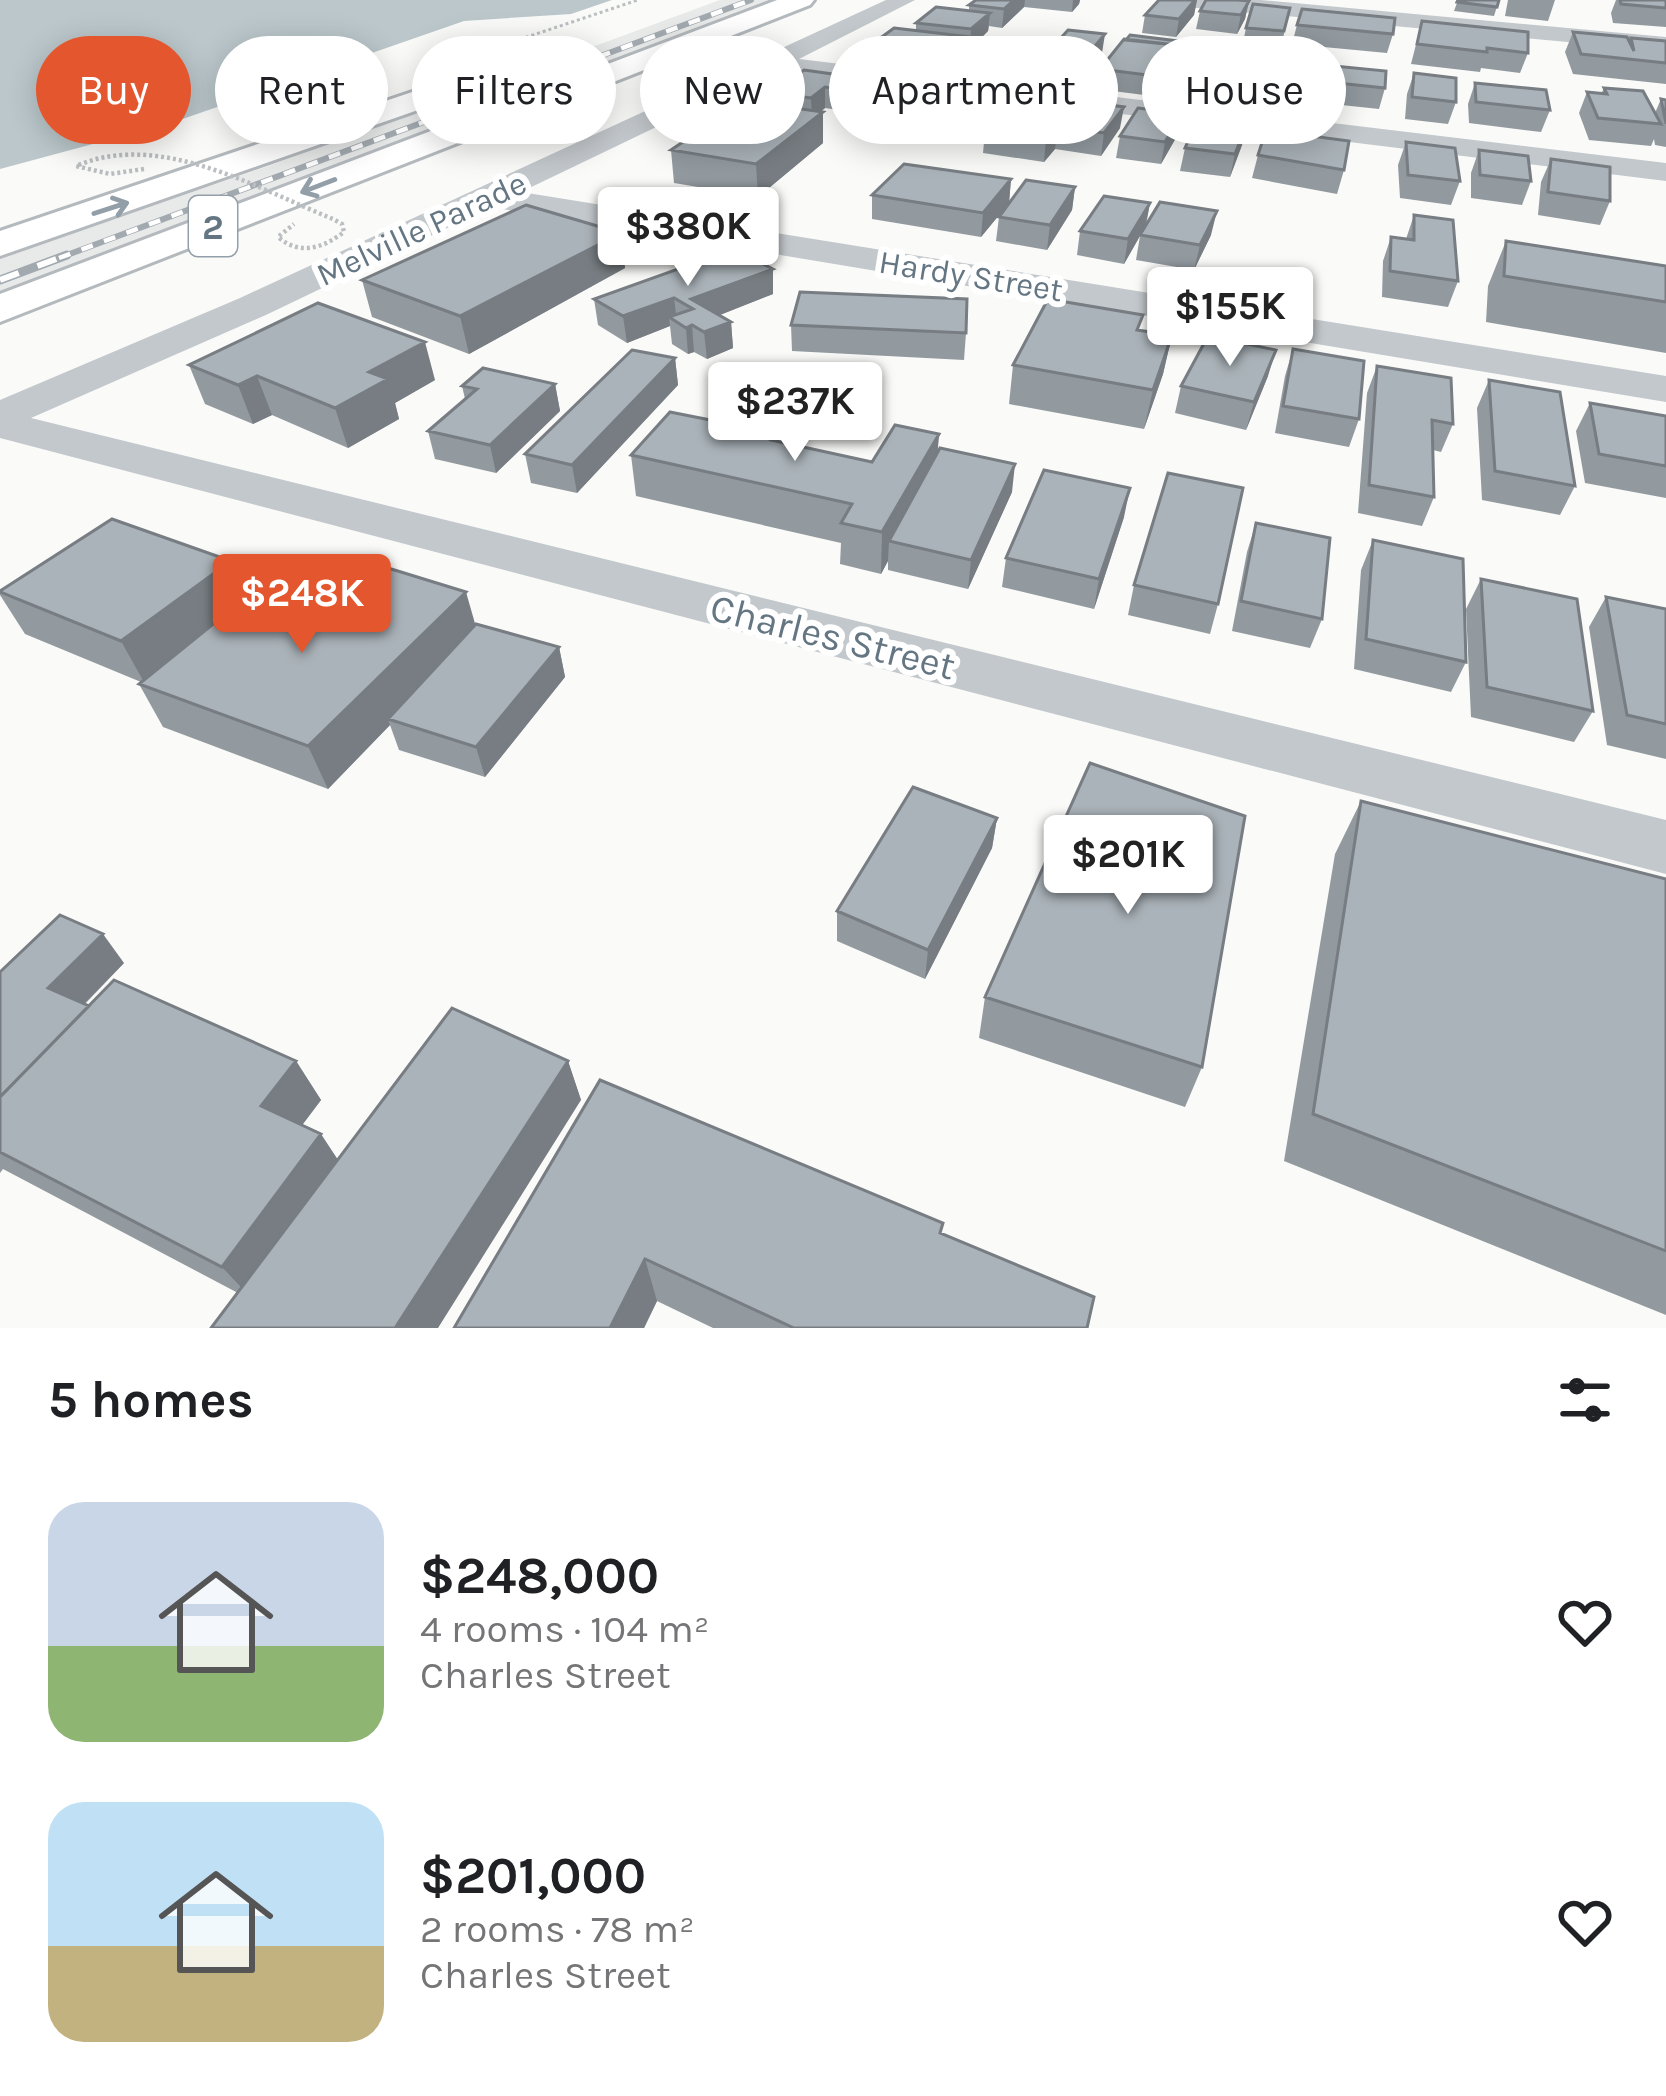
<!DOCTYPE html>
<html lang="en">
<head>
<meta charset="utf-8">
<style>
  body { margin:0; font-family:Karla,sans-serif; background:#f2f2f2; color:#202124; height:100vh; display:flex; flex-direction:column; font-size:45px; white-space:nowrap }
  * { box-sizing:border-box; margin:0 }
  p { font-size:39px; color:#757577 }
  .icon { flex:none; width:66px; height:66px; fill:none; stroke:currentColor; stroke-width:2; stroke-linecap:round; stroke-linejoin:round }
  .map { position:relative; height:1328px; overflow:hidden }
  .panel { display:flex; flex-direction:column; background:#fff; flex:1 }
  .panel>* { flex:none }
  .banner { position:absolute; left:36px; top:36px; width:1596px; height:108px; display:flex; gap:24px }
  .price { position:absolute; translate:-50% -102px; padding:0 27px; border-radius:12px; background:#fff; color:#222; font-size:39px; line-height:78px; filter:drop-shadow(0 3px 6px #0008) }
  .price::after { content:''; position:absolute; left:50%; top:72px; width:36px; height:27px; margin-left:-18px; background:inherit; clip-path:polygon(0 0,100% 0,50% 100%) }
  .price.active { background:#e4572e; color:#fff }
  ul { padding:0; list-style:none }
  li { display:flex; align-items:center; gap:36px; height:300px; padding:0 48px }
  li span { display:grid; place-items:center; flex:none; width:336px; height:240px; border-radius:36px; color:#555 }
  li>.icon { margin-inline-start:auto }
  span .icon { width:144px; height:144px; fill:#fffc; stroke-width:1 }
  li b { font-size:51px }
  h2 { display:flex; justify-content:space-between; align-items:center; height:144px; padding:0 48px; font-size:51px }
  .pill { padding:0 42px; border-radius:54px; background:#fff; box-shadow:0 6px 30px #0003; font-size:42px; line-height:108px }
  .pill.active { background:#e4572e; color:#fff }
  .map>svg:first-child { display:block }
  .built { fill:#e8e9e9 }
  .water { fill:#bbc7cb }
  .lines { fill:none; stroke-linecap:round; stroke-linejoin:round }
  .highway-casing { stroke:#b4b9bd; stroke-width:6 }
  .path { stroke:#bbbfc2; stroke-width:3; stroke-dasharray:3 3; stroke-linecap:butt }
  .street { fill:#c3c8cc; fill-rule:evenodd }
  .highway { fill:#fff; fill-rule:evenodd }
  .rail-far1-casing { stroke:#a2aab0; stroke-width:6 }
  .rail-casing { stroke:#a2aab0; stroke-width:9 }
  .rail-far1 { stroke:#fff; stroke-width:4.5; stroke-dasharray:12; stroke-linecap:butt }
  .rail { stroke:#fff; stroke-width:6; stroke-dasharray:20; stroke-linecap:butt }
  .path-bridge { stroke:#bbbfc2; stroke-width:4.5; stroke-dasharray:3 3; stroke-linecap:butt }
  .wall { fill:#929a9f }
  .shaded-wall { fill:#777d82 }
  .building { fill:#aab3b9; stroke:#777d82; stroke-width:3 }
  .oneway { stroke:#939fa8 }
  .labels { text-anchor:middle; stroke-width:12; stroke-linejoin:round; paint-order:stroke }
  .far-street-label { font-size:33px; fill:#657683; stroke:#fff }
  .shield { fill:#fff; stroke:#939fa8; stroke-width:3 }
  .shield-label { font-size:36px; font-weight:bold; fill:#657683 }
  .street-label { font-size:39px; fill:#657683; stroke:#fff }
</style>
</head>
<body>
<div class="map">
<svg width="1666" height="1328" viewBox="0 0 1666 1328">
  <rect width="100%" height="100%" fill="#fafaf8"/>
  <!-- built -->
  <path class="built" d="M 720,0 L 768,0 L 0,292 L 0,257 L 266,167 Z"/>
  <!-- water -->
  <path class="water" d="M 0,0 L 612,0 L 571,14 L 464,21 L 171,123 L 0,169 Z"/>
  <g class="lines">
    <!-- highway casing -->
    <g class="highway-casing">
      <path id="highway" d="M 777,0 L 814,0 L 810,5 L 0,322 L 0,294 Z
        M 427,87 L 443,96 L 438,103 L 0,256 L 0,231 Z"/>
    </g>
    <!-- path -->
    <path class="path" d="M 446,64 L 638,0"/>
    <!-- street -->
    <path class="street" d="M 886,0 L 915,0 L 799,59 L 1666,163 L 1666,181 L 773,71 L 521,192 L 1666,376 L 1666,402 L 491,207 L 268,314 L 31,418 L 1666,820 L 1666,874 L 0,438 L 0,400 L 240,298 Z
      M 1176,0 L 1261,0 L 1666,37 L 1666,51 L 1187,7 Z"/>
    <!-- highway -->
    <use href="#highway" class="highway"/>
    <!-- rail-far1 casing -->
    <g class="rail-far1-casing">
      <path id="rail-far1" d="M 59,258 L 751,0"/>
    </g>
    <!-- rail casing -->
    <g class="rail-casing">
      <path id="rail" d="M 0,280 L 67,255"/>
    </g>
    <!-- rail-far1 -->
    <use href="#rail-far1" class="rail-far1"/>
    <!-- rail -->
    <use href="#rail" class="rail"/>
    <!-- path-bridge -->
    <path class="path-bridge" d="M 144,169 L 110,174 L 76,166 C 159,130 256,188 333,219 L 342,224 L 344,232 C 323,248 300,256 278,237 L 294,224"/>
  </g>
  <!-- wall -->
  <path class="wall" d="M 976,0 L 1080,0 L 1079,4 L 1072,12 L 1024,7 L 1002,28 L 989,26 L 988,31 L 981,38 L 988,58 L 975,70 L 878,58 L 879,39 L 916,30 L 916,23 L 969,10 L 969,5 Z
    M 1159,0 L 1197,0 L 1194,15 L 1176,37 L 1142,33 L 1145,15 Z
    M 1458,0 L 1499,0 L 1494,16 L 1454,11 Z
    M 1508,0 L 1555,0 L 1548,21 L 1505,16 Z
    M 1616,0 L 1666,0 L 1666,27 L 1613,23 L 1611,13 Z
    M 1249,1 L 1245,19 L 1237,34 L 1196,29 L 1200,11 Z
    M 1290,8 L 1280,51 L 1242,47 L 1246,28 Z
    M 1422,21 L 1528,53 L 1520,73 L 1481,68 L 1480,72 L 1411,64 Z
    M 1297,25 L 1393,34 L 1387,53 L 1292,44 Z
    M 1573,32 L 1629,41 L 1631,38 L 1666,41 L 1666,84 L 1573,74 L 1565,52 Z
    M 1177,51 L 1174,56 L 1216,54 L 1211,73 L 1198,96 L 1161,91 L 1163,80 L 1152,96 L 1097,89 L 1100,69 Z
    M 1102,53 L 1078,83 L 1040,79 L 1042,59 Z
    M 1293,62 L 1385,88 L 1379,109 L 1285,99 Z
    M 1414,73 L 1456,102 L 1448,124 L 1405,119 L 1407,94 Z
    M 1219,79 L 1269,80 L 1258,105 L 1215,99 Z
    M 890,82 L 890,102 L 875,115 L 825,108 L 820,112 L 823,112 L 823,143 L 758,197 L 674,183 L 671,150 L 773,105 L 773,93 Z
    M 1475,83 L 1550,110 L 1541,132 L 1469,123 L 1468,104 Z
    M 1604,88 L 1655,113 L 1661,99 L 1666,100 L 1666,147 L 1655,145 L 1654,139 L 1651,146 L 1589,140 L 1579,113 L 1587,92 L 1601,94 Z
    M 1086,102 L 1120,128 L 1101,156 L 1055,149 L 1044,162 L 983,153 L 985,131 Z
    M 1247,123 L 1242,145 L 1230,177 L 1180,171 L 1185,148 Z
    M 1120,136 L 1177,136 L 1161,164 L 1116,158 Z
    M 1406,142 L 1460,181 L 1451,205 L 1400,198 L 1398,165 Z
    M 1479,150 L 1531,181 L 1522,205 L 1471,198 L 1471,173 Z
    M 1258,155 L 1344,170 L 1337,194 L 1252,178 Z
    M 1551,159 L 1610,201 L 1600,225 L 1538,215 L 1541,182 Z
    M 1011,179 L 1009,203 L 981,237 L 872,219 L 872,195 Z
    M 1075,187 L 1072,210 L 1047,250 L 996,241 L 999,217 Z
    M 1150,203 L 1146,226 L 1211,235 L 1194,270 L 1136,260 L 1140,236 L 1124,264 L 1077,255 L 1080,231 Z
    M 1414,215 L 1458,281 L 1448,307 L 1382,297 L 1383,261 L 1391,237 L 1406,239 Z
    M 621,233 L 625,268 L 469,354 L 372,317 L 362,280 Z
    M 1506,241 L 1666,266 L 1666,353 L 1486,322 L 1488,286 Z
    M 773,269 L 773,294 L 719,315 L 731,322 L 733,348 L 707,359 L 694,352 L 688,354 L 672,344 L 670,326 L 627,343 L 598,325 L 594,299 Z
    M 791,325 L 966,333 L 964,360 L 792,351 Z
    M 1172,335 L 1163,374 L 1144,429 L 1009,404 L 1013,365 Z
    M 1293,349 L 1359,419 L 1349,447 L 1275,433 L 1285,376 Z
    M 675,358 L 678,385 L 577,493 L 531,483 L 525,454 Z
    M 189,365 L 435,380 L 395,403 L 399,419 L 348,448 L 272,415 L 253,424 L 205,404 Z
    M 1377,366 L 1453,424 L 1441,452 L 1433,450 L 1434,497 L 1422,526 L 1358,513 L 1367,393 Z
    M 1268,376 L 1246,430 L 1175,413 L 1181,386 Z
    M 1489,380 L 1575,486 L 1560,515 L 1482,500 L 1477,408 Z
    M 555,384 L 560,411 L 496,473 L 435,459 L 428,431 L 465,399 L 462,386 Z
    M 1590,403 L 1666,416 L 1666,498 L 1585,483 L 1576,431 Z
    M 939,434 L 937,454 L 1012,492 L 968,589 L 888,570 L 888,561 L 881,574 L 840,564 L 841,543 L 636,496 L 631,455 L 776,441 L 872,462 Z
    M 1124,517 L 1094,609 L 1002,587 L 1006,558 Z
    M 1256,523 L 1322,619 L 1310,648 L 1232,631 L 1247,552 Z
    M 1373,540 L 1466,662 L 1451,692 L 1354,669 L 1361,570 Z
    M 231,561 L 247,596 L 328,620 L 475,625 L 559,647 L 565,677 L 485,777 L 399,750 L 390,725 L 328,789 L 163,727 L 139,684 L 141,682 L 25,634 L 0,595 L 0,591 Z
    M 1481,579 L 1593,711 L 1574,742 L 1471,717 L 1466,609 Z
    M 1134,585 L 1218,604 L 1210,634 L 1128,615 Z
    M 1606,597 L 1666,609 L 1666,759 L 1607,745 L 1589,627 Z
    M 1361,801 L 1666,879 L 1666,1315 L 1284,1161 L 1335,854 Z
    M 997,818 L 992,848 L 925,979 L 837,941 L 837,911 Z
    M 124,963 L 85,1004 L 296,1061 L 321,1100 L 302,1125 L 338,1160 L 568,1061 L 581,1100 L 238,1293 L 3,1169 L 0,1173 L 0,972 Z
    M 985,997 L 1202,1067 L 1185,1107 L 979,1038 Z
    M 600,1080 L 941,1233 L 1087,1328 L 713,1328 L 657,1301 L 644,1328 L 454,1328 Z"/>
  <!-- shaded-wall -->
  <path class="shaded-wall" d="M 1014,0 L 1025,0 L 1024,7 L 1002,28 L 1004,9 Z
    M 1073,0 L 1080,0 L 1079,4 L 1072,12 Z
    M 1195,0 L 1197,0 L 1194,15 L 1176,37 L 1179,19 Z
    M 1249,1 L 1245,19 L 1237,34 L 1241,15 Z
    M 990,13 L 988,31 L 970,49 L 971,29 Z
    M 1105,34 L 1102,53 L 1078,83 L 1081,63 Z
    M 989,39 L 988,58 L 975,70 L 976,51 Z
    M 1178,41 L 1173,65 L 1164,71 L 1163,80 L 1152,96 L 1155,76 Z
    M 1216,54 L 1211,73 L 1198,96 L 1202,75 Z
    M 1273,60 L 1269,80 L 1258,105 L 1263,84 Z
    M 890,82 L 890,102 L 875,115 L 875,94 Z
    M 825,87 L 825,108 L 812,119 L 811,98 Z
    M 1124,107 L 1120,128 L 1101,156 L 1104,133 Z
    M 823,112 L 823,143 L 758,197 L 756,164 Z
    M 1181,114 L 1177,136 L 1161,164 L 1165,142 Z
    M 1247,123 L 1242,145 L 1230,177 L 1235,154 Z
    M 1058,127 L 1055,149 L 1044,162 L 1046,140 Z
    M 1011,179 L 1009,203 L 981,237 L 983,213 Z
    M 1075,187 L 1072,210 L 1047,250 L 1050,225 Z
    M 1150,203 L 1145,227 L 1124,264 L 1128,239 Z
    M 1217,211 L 1211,235 L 1194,270 L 1200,245 Z
    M 621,233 L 625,268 L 469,354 L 460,316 Z
    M 773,269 L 773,294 L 695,325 L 691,299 Z
    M 674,298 L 677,322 L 669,317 L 670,326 L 627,343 L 623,316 Z
    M 731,322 L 733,348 L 707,359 L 704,332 Z
    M 692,325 L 694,352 L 688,354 L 686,328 Z
    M 1172,335 L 1163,374 L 1144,429 L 1153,390 Z
    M 425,342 L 435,380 L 395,403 L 399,419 L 348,448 L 335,408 L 369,372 Z
    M 1276,350 L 1268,376 L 1246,430 L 1254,402 Z
    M 675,358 L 678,385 L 577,493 L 572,465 Z
    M 257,376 L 272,415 L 253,424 L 238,385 Z
    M 555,384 L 560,411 L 496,473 L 490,445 Z
    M 939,434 L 936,474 L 889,541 L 888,561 L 881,574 L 882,532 Z
    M 1015,464 L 1012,492 L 968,589 L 971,560 Z
    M 1130,488 L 1124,517 L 1094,609 L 1099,579 Z
    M 231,561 L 250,603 L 145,684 L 121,641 Z
    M 466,592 L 478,634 L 388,719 L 390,725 L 328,789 L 308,746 Z
    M 559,647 L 565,677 L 485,777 L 476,747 Z
    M 997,818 L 992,848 L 925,979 L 928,950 Z
    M 103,934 L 124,963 L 72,1016 L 48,988 Z
    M 296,1061 L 321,1100 L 288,1144 L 261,1106 Z
    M 568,1061 L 581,1100 L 438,1328 L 395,1328 Z
    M 321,1134 L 346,1172 L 254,1301 L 222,1267 Z
    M 645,1259 L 657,1301 L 644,1328 L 610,1328 Z"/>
  <!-- building -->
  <path class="building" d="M 976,0 L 1014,0 L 1004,9 L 969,5 Z
    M 1159,0 L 1195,0 L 1179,19 L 1145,15 Z
    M 1206,0 L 1238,0 L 1249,1 L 1241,15 L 1200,11 Z
    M 1458,0 L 1499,0 L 1497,7 L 1457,2 Z
    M 1620,0 L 1666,0 L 1666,8 L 1621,4 Z
    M 1253,4 L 1290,8 L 1284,31 L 1246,28 Z
    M 936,7 L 990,13 L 971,29 L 916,23 Z
    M 1302,9 L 1395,18 L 1393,34 L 1297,25 Z
    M 1422,21 L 1528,32 L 1528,53 L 1487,48 L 1487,52 L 1417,44 Z
    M 894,28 L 989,39 L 976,51 L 879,39 Z
    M 1068,30 L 1105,34 L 1081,63 L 1042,59 Z
    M 1573,32 L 1627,37 L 1634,51 L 1631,38 L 1666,41 L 1666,63 L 1581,54 Z
    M 1130,35 L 1178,41 L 1175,45 L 1126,40 Z
    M 1124,39 L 1176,45 L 1155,76 L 1100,69 Z
    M 1179,49 L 1216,54 L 1202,75 L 1164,71 Z
    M 1232,55 L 1273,60 L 1263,84 L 1219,79 Z
    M 1293,62 L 1386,71 L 1385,88 L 1290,78 Z
    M 804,70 L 890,82 L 875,94 L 825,87 L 811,98 L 773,93 Z
    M 1414,73 L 1456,78 L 1456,102 L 1412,97 Z
    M 1475,83 L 1546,90 L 1550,110 L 1476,102 Z
    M 1032,85 L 1087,92 L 1080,101 L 1124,107 L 1104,133 L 1058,127 L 1046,140 L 985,131 Z
    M 1604,88 L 1643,91 L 1661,124 L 1598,118 L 1587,92 L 1607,94 Z
    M 1661,99 L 1666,100 L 1666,124 L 1666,123 Z
    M 744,101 L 823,112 L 756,164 L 671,150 Z
    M 1138,108 L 1181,114 L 1165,142 L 1120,136 Z
    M 1199,117 L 1247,123 L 1235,154 L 1185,148 Z
    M 1266,130 L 1349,141 L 1344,170 L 1258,155 Z
    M 1406,142 L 1455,148 L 1460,181 L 1408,175 Z
    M 1479,150 L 1528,156 L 1531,181 L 1480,175 Z
    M 1551,159 L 1610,167 L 1610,201 L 1548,192 Z
    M 904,164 L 1011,179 L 983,213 L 872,195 Z
    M 1026,180 L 1075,187 L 1050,225 L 999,217 Z
    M 1104,196 L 1150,203 L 1128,239 L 1080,231 Z
    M 1160,202 L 1217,211 L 1200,245 L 1140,235 Z
    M 526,205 L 621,233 L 460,316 L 362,280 Z
    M 1414,215 L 1453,220 L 1458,281 L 1390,271 L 1391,237 L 1414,240 Z
    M 1506,241 L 1666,266 L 1666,302 L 1504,276 Z
    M 734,249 L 773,269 L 691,299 L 731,322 L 704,332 L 692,325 L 686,328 L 669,317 L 693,309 L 674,298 L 623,316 L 594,299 Z
    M 800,292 L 967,299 L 966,333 L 791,325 Z
    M 1048,299 L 1143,315 L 1137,330 L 1172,335 L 1153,390 L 1013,365 Z
    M 318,303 L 425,342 L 369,372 L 388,379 L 335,408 L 257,376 L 238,385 L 189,365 Z
    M 1208,336 L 1276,350 L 1254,402 L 1181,386 Z
    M 1293,349 L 1364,361 L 1359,419 L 1283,406 Z
    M 632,350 L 675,358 L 572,465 L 525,454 Z
    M 1377,366 L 1451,378 L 1453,424 L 1432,420 L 1434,497 L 1369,485 Z
    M 483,368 L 555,384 L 490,445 L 428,431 L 477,389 L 462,386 Z
    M 1489,380 L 1560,392 L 1575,486 L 1495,471 Z
    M 1590,403 L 1666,416 L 1666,466 L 1599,454 Z
    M 670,412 L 776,433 L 771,440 L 872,462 L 895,425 L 939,434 L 882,532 L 841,523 L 852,504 L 631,455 Z
    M 940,448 L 1015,464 L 971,560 L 889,541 Z
    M 1044,470 L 1130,488 L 1099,579 L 1006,558 Z
    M 1168,473 L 1243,488 L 1218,604 L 1134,585 Z
    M 112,519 L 231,561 L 121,641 L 0,592 L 0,591 Z
    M 1256,523 L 1330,538 L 1322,619 L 1241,601 Z
    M 1373,540 L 1463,559 L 1466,662 L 1366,639 Z
    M 388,568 L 466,592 L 308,746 L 139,684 L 249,595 L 328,620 Z
    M 1481,579 L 1577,599 L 1593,711 L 1487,687 Z
    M 1606,597 L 1666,609 L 1666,724 L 1627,715 Z
    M 476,624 L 559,647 L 476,747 L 388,719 Z
    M 1090,763 L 1245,816 L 1202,1067 L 985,997 Z
    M 913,787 L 997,818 L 928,950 L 837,911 Z
    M 1361,801 L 1666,879 L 1666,1251 L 1313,1114 Z
    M 60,915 L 103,934 L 48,988 L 89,1006 L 0,1097 L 0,972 Z
    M 114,980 L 296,1061 L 261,1106 L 321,1134 L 222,1267 L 0,1152 L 0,1097 Z
    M 452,1008 L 568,1061 L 395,1328 L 211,1328 Z
    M 600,1080 L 943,1223 L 940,1233 L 1094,1297 L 1087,1328 L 794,1328 L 645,1259 L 610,1328 L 454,1328 Z"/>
  <!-- one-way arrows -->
  <defs><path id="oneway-shaft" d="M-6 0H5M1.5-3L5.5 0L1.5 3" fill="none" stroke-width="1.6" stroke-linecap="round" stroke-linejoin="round" transform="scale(3)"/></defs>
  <g class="oneway">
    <use href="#oneway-shaft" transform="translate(318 186) rotate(159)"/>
    <use href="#oneway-shaft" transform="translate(111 208) rotate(-18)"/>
  </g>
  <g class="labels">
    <!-- far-street labels -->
    <g class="far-street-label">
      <text transform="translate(421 228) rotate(-25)" y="12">Melville Parade</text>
      <text transform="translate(971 275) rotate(9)" y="12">Hardy Street</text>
    </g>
    <!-- shield labels -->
    <rect class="shield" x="189" y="196" width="48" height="60" rx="9"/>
    <g class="shield-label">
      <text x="213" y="239">2</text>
    </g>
    <!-- street labels -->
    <g class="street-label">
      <text transform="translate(833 636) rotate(14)" y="14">Charles Street</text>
    </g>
  </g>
</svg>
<b class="price" style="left:688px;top:289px">$380K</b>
<b class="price" style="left:1230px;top:369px">$155K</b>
<b class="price" style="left:795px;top:464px">$237K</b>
<b class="price active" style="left:302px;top:656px">$248K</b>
<b class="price" style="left:1128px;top:917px">$201K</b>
<div class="banner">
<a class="pill active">Buy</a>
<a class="pill">Rent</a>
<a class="pill">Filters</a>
<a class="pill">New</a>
<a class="pill">Apartment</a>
<a class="pill">House</a>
</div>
</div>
<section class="panel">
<h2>5 homes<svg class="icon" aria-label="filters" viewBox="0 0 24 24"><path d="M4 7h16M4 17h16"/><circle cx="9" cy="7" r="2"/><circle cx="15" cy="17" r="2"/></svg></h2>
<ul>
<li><span style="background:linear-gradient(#c9d6e8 60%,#8fb573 0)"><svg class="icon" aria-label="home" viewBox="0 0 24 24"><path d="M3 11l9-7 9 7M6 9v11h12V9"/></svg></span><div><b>$248,000</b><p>4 rooms · 104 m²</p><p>Charles Street</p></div><svg class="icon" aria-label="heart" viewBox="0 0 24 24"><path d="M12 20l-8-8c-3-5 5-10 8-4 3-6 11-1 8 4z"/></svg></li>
<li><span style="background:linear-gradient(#bfe0f5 60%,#c2b280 0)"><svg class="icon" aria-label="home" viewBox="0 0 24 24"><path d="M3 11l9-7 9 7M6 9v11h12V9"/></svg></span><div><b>$201,000</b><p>2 rooms · 78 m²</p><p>Charles Street</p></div><svg class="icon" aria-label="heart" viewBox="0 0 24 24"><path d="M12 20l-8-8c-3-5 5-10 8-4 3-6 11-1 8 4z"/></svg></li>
</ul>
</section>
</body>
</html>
